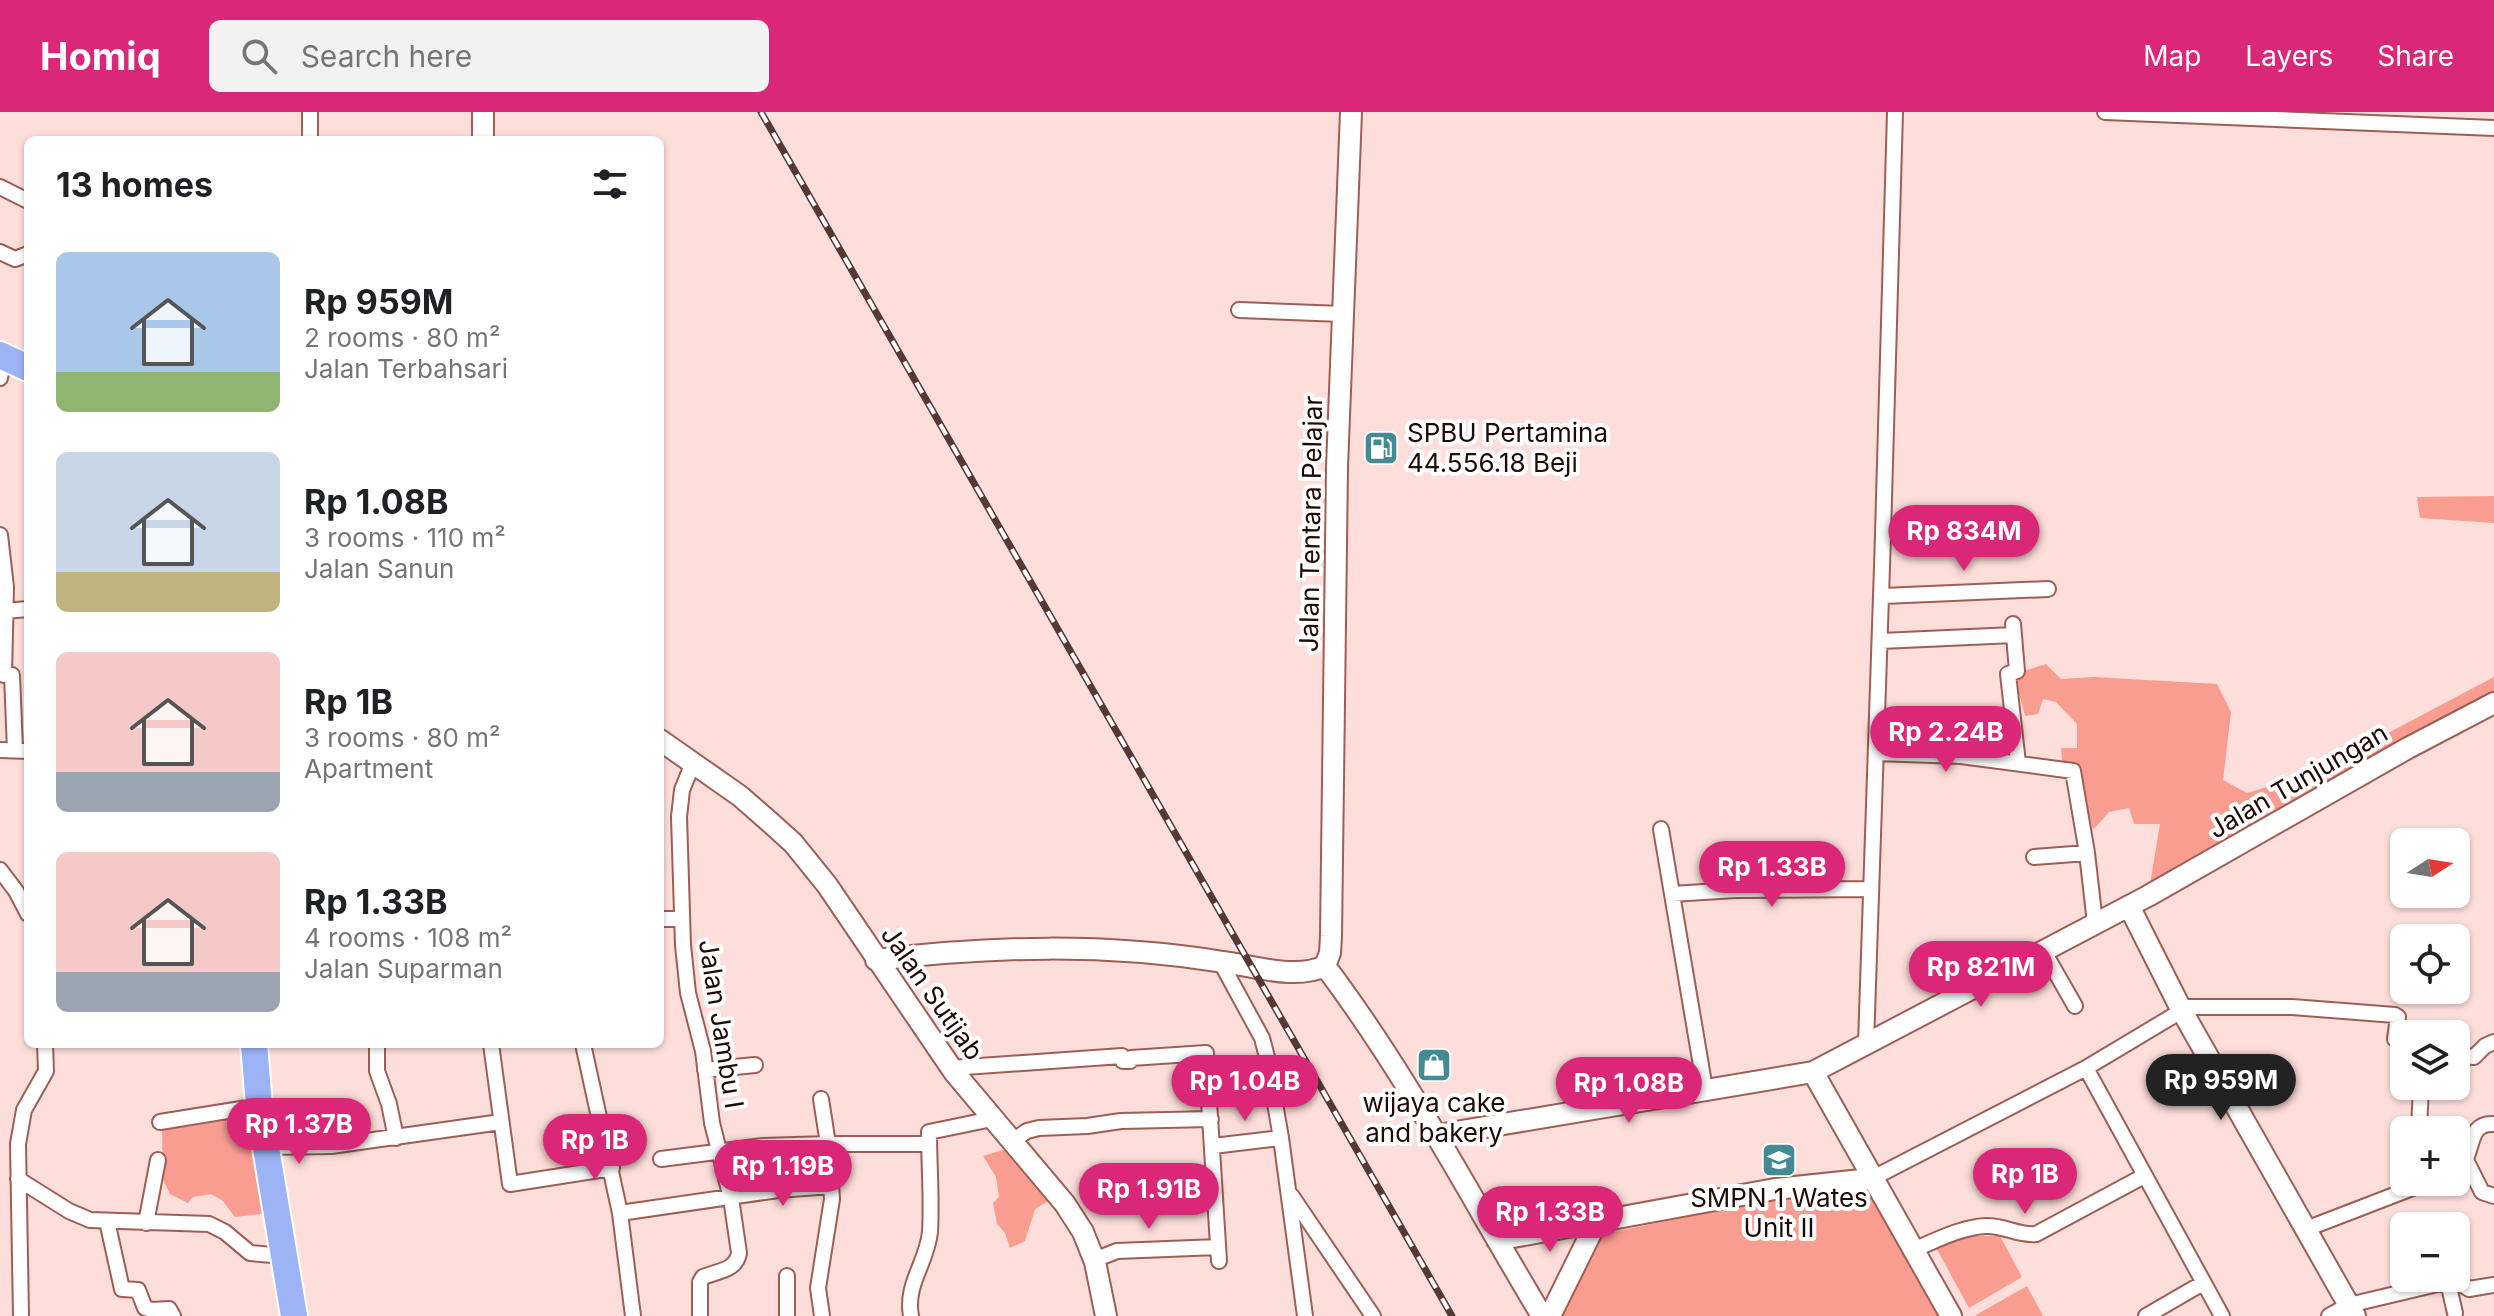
<!DOCTYPE html>
<html lang="en">
<head>
<meta charset="utf-8">
<style>
  body { margin:0; font-family:Inter,sans-serif; background:#f2f2f2; color:#202124; height:100vh; display:flex; flex-direction:column; font-size:30px; white-space:nowrap }
  * { box-sizing:border-box; margin:0 }
  p { font-size:26px; color:#757577 }
  .icon { flex:none; width:44px; height:44px; fill:none; stroke:currentColor; stroke-width:2; stroke-linecap:round; stroke-linejoin:round }
  .map { position:relative; flex:1; overflow:hidden }
  .details { position:absolute; left:24px; top:24px; width:640px; height:912px; display:flex; flex-direction:column; background:#fff; border-radius:12px; box-shadow:0 2px 6px #0004 }
  .details>* { flex:none }
  .needle { width:52px; rotate:78deg }
  .buttons { position:absolute; left:2390px; top:716px; display:grid; gap:16px }
  .buttons a { display:grid; place-items:center; width:80px; height:80px; border-radius:12px; background:#fff; box-shadow:0 2px 6px #0004; font-size:40px }
  .price { position:absolute; translate:-50% -68px; padding:0 18px; border-radius:28px; background:#db2777; color:#fff; font-size:26px; line-height:52px; filter:drop-shadow(0 2px 4px #0008) }
  .price::after { content:''; position:absolute; left:50%; top:48px; width:24px; height:18px; margin-left:-12px; background:inherit; clip-path:polygon(0 0,100% 0,50% 100%) }
  .price.active { background:#222; color:#fff }
  ul { padding:0; list-style:none }
  li { display:flex; align-items:center; gap:24px; height:200px; padding:0 32px }
  li span { display:grid; place-items:center; flex:none; width:224px; height:160px; border-radius:12px; color:#555 }
  li>.icon { margin-inline-start:auto }
  span .icon { width:96px; height:96px; fill:#fffc; stroke-width:1 }
  li b { font-size:34px }
  h2 { display:flex; justify-content:space-between; align-items:center; height:96px; padding:0 32px; font-size:34px }
  header { display:flex; align-items:center; gap:48px; box-sizing:border-box; height:112px; padding:0 40px; background:#db2777; color:#fff }
  header strong { font-size:38px }
  nav { display:flex; gap:44px; margin-inline-start:auto; font-size:28px }
  .search { width:560px; height:72px; background:#f2f2f2; display:flex; align-items:center; gap:20px; box-sizing:border-box; padding:0 28px; border-radius:12px; color:#757577; font-size:30px }
  .map>svg:first-child { display:block }
  .green { fill:#f99d91 }
  .lines { fill:none; stroke-linecap:round; stroke-linejoin:round }
  .street-casing { stroke:#9f5e55; stroke-width:18 }
  .secondary-casing { stroke:#9f5e55; stroke-width:24 }
  .highway-casing { stroke:#fff; stroke-width:30 }
  .street { stroke:#fff; stroke-width:14 }
  .secondary { stroke:#fff; stroke-width:20 }
  .highway { stroke:#9cb4f6; stroke-width:26 }
  .rail-casing { stroke:#543937; stroke-width:7 }
  .rail { stroke:#fff; stroke-width:4; stroke-dasharray:12; stroke-linecap:butt }
  .labels { text-anchor:middle; stroke-width:8; stroke-linejoin:round; paint-order:stroke }
  .poi-label { font-size:26px; fill:#210806; stroke:#fff }
  .street-label { font-size:26px; fill:#210806; stroke:#fff }
</style>
</head>
<body>
<header>
<strong>Homiq</strong>
<div class="search"><svg class="icon" aria-label="search" viewBox="0 0 24 24"><circle cx="10" cy="10" r="6"/><path d="M15 15l6 6"/></svg>Search here</div>
<nav><a>Map</a><a>Layers</a><a>Share</a></nav>
</header>
<div class="map">
<svg width="2494" height="1204" viewBox="0 0 2494 1204">
  <rect width="100%" height="100%" fill="#fddeda"/>
  <!-- green -->
  <path class="green" d="M 2494,384 L 2494,411 L 2420,406 L 2417,385 Z
    M 2046,552 L 2061,567 L 2094,565 L 2217,572 L 2231,600 L 2223,668 L 2247,681 L 2274,673 L 2275,680 L 2289,677 L 2339,647 L 2494,565 L 2494,592 L 2148,784 L 2160,712 L 2134,712 L 2129,696 L 2109,700 L 2093,718 L 2078,658 L 2063,657 L 2061,636 L 2077,636 L 2077,612 L 2056,590 L 2043,587 L 2038,602 L 2025,604 L 2014,562 Z
    M 252,996 L 270,1101 L 235,1105 L 223,1089 L 211,1082 L 193,1085 L 188,1091 L 170,1082 L 163,1068 L 162,1013 Z
    M 1006,1037 L 1050,1088 L 1035,1097 L 1025,1129 L 1010,1136 L 1005,1121 L 997,1112 L 993,1091 L 999,1085 L 996,1065 L 983,1044 Z
    M 1848,1072 L 1872,1082 L 1942,1204 L 1561,1204 L 1598,1123 Z
    M 1967,1124 L 2000,1124 L 2022,1165 L 1969,1196 L 1934,1132 Z
    M 2027,1174 L 2043,1204 L 1976,1204 L 1976,1203 Z"/>
  <g class="lines">
    <!-- street casing -->
    <g class="street-casing">
      <path id="street" d="M 2105,0 L 2494,16
        M 310,28 L 310,0
        M 0,75 L 28,89
        M 0,140 L 15,147 L 28,142
        M 1239,198 L 1342,202
        M 0,266 L 4,245
        M 0,423 L 6,475 L 4,563
        M 1883,484 L 2048,477
        M 5,499 L 28,497
        M 2013,512 L 2017,559 L 2008,562 L 2018,651
        M 1881,529 L 2014,523
        M 12,563 L 15,638
        M 0,638 L 28,639
        M 1876,641 L 1961,644 L 2073,659 L 2087,741
        M 693,651 L 682,678 L 679,705 L 683,833 L 688,881 L 703,939 L 712,1011 L 731,1086 L 739,1141 C 736,1159 717,1159 703,1165 L 700,1170 L 700,1204
        M 1661,717 L 1705,977
        M 2034,745 L 2087,741 L 2095,811
        M 0,758 L 16,779 L 28,802
        M 1672,782 L 1735,778 L 1871,777
        M 660,807 L 681,807
        M 2043,838 L 2075,894
        M 1220,849 L 1262,926 L 1267,945 L 1281,1026 L 1305,1204
        M 377,932 L 377,959 L 389,992 L 396,1026
        M 491,932 L 510,1072 L 612,1056
        M 583,932 L 620,1101 L 633,1204
        M 1866,932 C 1876,621 1888,311 1895,0
        M 2456,943 L 2474,945 L 2485,934 L 2494,930
        M 951,956 L 1122,944 L 1123,949 L 1130,949 L 1131,946 L 1206,941 L 1219,1149
        M 2086,956 L 2222,1204
        M 705,958 L 755,953
        M 821,987 L 828,1032 L 929,1032
        M 160,1010 L 259,994
        M 2419,1018 L 2421,974
        M 1011,1030 L 1027,1019 L 1039,1016 L 1087,1014 L 1121,1009 L 1211,1007
        M 1213,1034 L 1281,1026
        M 266,1035 L 331,1034 L 501,1010
        M 661,1047 L 763,1034 L 828,1032 L 832,1087 L 818,1176 L 822,1204
        M 2467,1050 L 2482,1080 L 2494,1084
        M 2456,1058 C 2477,1045 2464,1010 2494,1012
        M 18,1067 L 69,1099 L 90,1108 L 209,1112 L 225,1120 L 250,1141 L 284,1144
        M 1871,1067 L 2086,956 L 2188,895 L 2292,895 L 2395,903 L 2398,905 L 2395,927 L 2404,930
        M 1291,1083 L 1373,1204
        M 620,1101 L 778,1078 L 831,1074
        M 107,1109 L 122,1177 L 138,1178 L 145,1196 L 152,1198 L 169,1197 L 173,1204
        M 146,1111 L 158,1048
        M 2306,1117 L 2428,1070
        M 1913,1138 C 1935,1129 1961,1115 1986,1114 C 2004,1113 2018,1124 2036,1122 L 2144,1064
        M 1094,1148 L 1117,1139 L 1218,1135
        M 787,1164 L 787,1204
        M 2447,1166 L 2455,1201
        M 21,1204 L 18,1032 L 24,998 L 46,959 L 45,932
        M 911,1204 C 905,1172 927,1151 930,1120 C 932,1087 929,1053 929,1020 L 992,1007
        M 2146,1204 L 2203,1171
        M 2329,1204 L 2349,1193 L 2450,1169 L 2458,1170 L 2469,1177 L 2494,1173"/>
    </g>
    <!-- secondary casing -->
    <g class="secondary-casing">
      <path id="secondary" d="M 483,28 L 483,0
        M 660,628 L 740,684 L 772,712 L 793,731 L 827,773 L 954,960 L 1065,1092 L 1083,1120 L 1095,1150 L 1106,1204
        M 2129,794 L 2182,899 L 2355,1204
        M 876,848 C 994,834 1105,831 1223,850 C 1254,854 1296,868 1325,854 L 1330,841 L 1331,824 L 1337,355 L 1351,0
        M 1325,854 C 1408,964 1471,1086 1542,1204
        M 1813,960 L 1951,1204
        M 1438,1023 L 1813,960 L 2148,784 L 2408,636 L 2494,591
        M 1497,1128 L 1775,1077 L 1871,1067
        M 1550,1204 L 1596,1111"/>
    </g>
    <!-- highway casing -->
    <g class="highway-casing">
      <path id="highway" d="M 0,243 L 28,256
        M 254,932 L 259,994 L 294,1204"/>
    </g>
    <!-- street -->
    <use href="#street" class="street"/>
    <!-- secondary -->
    <use href="#secondary" class="secondary"/>
    <!-- highway -->
    <use href="#highway" class="highway"/>
    <!-- rail casing -->
    <g class="rail-casing">
      <path id="rail" d="M 761,0 L 1452,1204"/>
    </g>
    <!-- rail -->
    <use href="#rail" class="rail"/>
  </g>
  <!-- icons -->
  <defs>
    <g id="fuel-square" transform="scale(1.8)"><rect x="-9" y="-9" width="18" height="18" rx="4" fill="#448a95" stroke="#fff"/><path d="M-5.5-6h7V0h2V4h1.3V-2.5L3-4.5l.8-.8L6-3V5H2.5V1h-1V6h-7ZM-4.2-4.7v3.2H.2V-4.7Z" fill="#fff"/></g>
    <g id="shop-square" transform="scale(1.8)"><rect x="-9" y="-9" width="18" height="18" rx="4" fill="#448a95" stroke="#fff"/><path d="M-5-2.5h2.3a2.7 3.5 0 0 1 5.4 0H5L5.5 6h-11ZM-1.5-2.5h3a1.5 2.3 0 0 0-3 0Z" fill="#fff"/></g>
    <g id="school-square" transform="scale(1.8)"><rect x="-9" y="-9" width="18" height="18" rx="4" fill="#448a95" stroke="#fff"/><path d="M0-5L7-2L0 1L-7-2ZM-4 1L0 2.5L4 1V4Q0 6-4 4Z" fill="#fff"/></g>
  </defs>
  <g fill-rule="evenodd">
    <use href="#fuel-square" x="1381" y="336"/>
    <use href="#shop-square" x="1434" y="953"/>
    <use href="#school-square" x="1779" y="1048"/>
  </g>
  <g class="labels">
    <!-- poi labels -->
    <g class="poi-label">
      <text x="1407" y="330" text-anchor="start">SPBU Pertamina<tspan x="1407" dy="30">44.556.18 Beji</tspan></text>
      <text x="1434" y="1000">wijaya cake<tspan x="1434" dy="30">and bakery</tspan></text>
      <text x="1779" y="1095">SMPN 1 Wates<tspan x="1779" dy="30">Unit II</tspan></text>
    </g>
    <!-- street labels -->
    <g class="street-label">
      <text transform="translate(1311 412) rotate(-89)" y="9">Jalan Tentara Pelajar</text>
      <text transform="translate(2298 669) rotate(-30)" y="9">Jalan Tunjungan</text>
      <text transform="translate(932 881) rotate(55)" y="9">Jalan Sutijab</text>
      <text transform="translate(721 912) rotate(81)" y="9">Jalan Jambu I</text>
    </g>
  </g>
</svg>
<div class="buttons">
<a><svg class="needle" viewBox="-14 -14 28 28"><path d="M0-13l5 13h-10z" fill="#e53935"/><path d="M0 13l5-13h-10z" fill="#757577"/></svg></a>
<a><svg class="icon" aria-label="locate" viewBox="0 0 24 24"><circle cx="12" cy="12" r="6"/><path d="M12 2v4M12 18v4M2 12h4M18 12h4"/></svg></a>
<a><svg class="icon" aria-label="layers" viewBox="0 0 24 24"><path d="M12 4l9 5-9 5-9-5zM3 14l9 5 9-5"/></svg></a>
<a>+</a>
<a>−</a>
</div>
<b class="price" style="left:1964px;top:461px">Rp 834M</b>
<b class="price" style="left:1946px;top:662px">Rp 2.24B</b>
<b class="price" style="left:1772px;top:797px">Rp 1.33B</b>
<b class="price" style="left:1981px;top:897px">Rp 821M</b>
<b class="price active" style="left:2221px;top:1010px">Rp 959M</b>
<b class="price" style="left:1245px;top:1011px">Rp 1.04B</b>
<b class="price" style="left:1629px;top:1013px">Rp 1.08B</b>
<b class="price" style="left:299px;top:1054px">Rp 1.37B</b>
<b class="price" style="left:595px;top:1070px">Rp 1B</b>
<b class="price" style="left:783px;top:1096px">Rp 1.19B</b>
<b class="price" style="left:2025px;top:1104px">Rp 1B</b>
<b class="price" style="left:1149px;top:1119px">Rp 1.91B</b>
<b class="price" style="left:1550px;top:1142px">Rp 1.33B</b>
<section class="details">
<h2>13 homes<svg class="icon" aria-label="filters" viewBox="0 0 24 24"><path d="M4 7h16M4 17h16"/><circle cx="9" cy="7" r="2"/><circle cx="15" cy="17" r="2"/></svg></h2>
<ul>
<li><span style="background:linear-gradient(#a9c7e8 75%,#8fb573 0)"><svg class="icon" aria-label="home" viewBox="0 0 24 24"><path d="M3 11l9-7 9 7M6 9v11h12V9"/></svg></span><div><b>Rp 959M</b><p>2 rooms · 80 m²</p><p>Jalan Terbahsari</p></div></li>
<li><span style="background:linear-gradient(#c9d6e8 75%,#c2b280 0)"><svg class="icon" aria-label="home" viewBox="0 0 24 24"><path d="M3 11l9-7 9 7M6 9v11h12V9"/></svg></span><div><b>Rp 1.08B</b><p>3 rooms · 110 m²</p><p>Jalan Sanun</p></div></li>
<li><span style="background:linear-gradient(#f6c9c9 75%,#9aa5b1 0)"><svg class="icon" aria-label="home" viewBox="0 0 24 24"><path d="M3 11l9-7 9 7M6 9v11h12V9"/></svg></span><div><b>Rp 1B</b><p>3 rooms · 80 m²</p><p>Apartment</p></div></li>
<li><span style="background:linear-gradient(#f6c9c9 75%,#9aa5b1 0)"><svg class="icon" aria-label="home" viewBox="0 0 24 24"><path d="M3 11l9-7 9 7M6 9v11h12V9"/></svg></span><div><b>Rp 1.33B</b><p>4 rooms · 108 m²</p><p>Jalan Suparman</p></div></li>
</ul>
</section>
</div>
</body>
</html>
